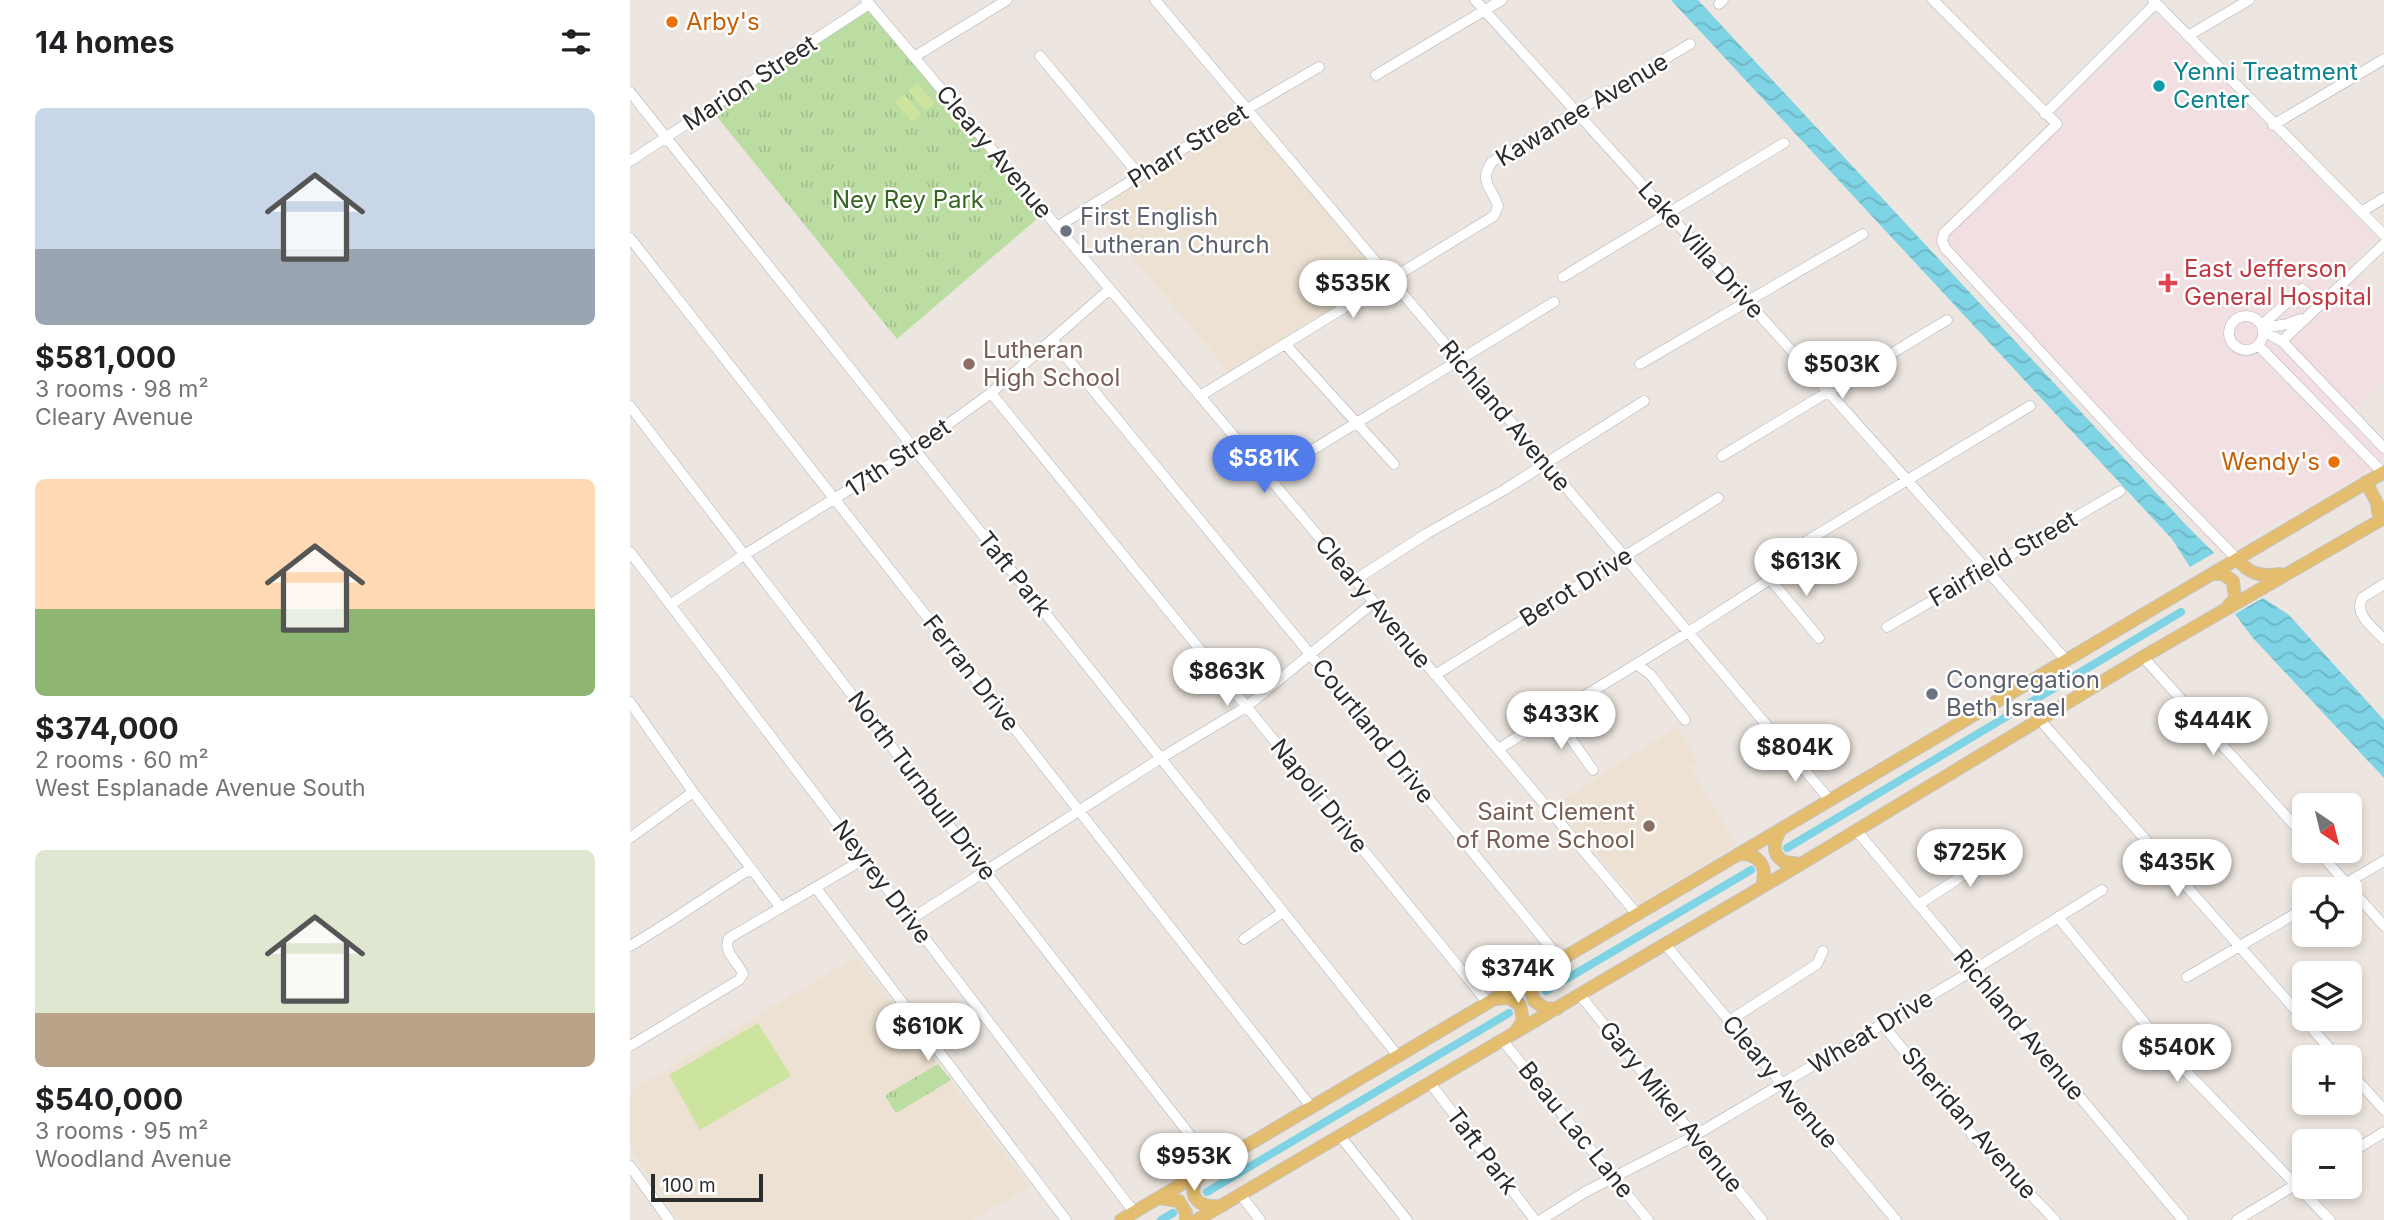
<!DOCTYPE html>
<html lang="en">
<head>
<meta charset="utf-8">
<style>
  body { margin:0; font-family:Inter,sans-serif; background:#f6f6f6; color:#202124; height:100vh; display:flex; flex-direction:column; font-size:26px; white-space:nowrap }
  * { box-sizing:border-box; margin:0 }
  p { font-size:23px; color:#757577 }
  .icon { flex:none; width:38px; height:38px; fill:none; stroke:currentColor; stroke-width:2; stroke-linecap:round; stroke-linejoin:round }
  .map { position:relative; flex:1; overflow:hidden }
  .details { display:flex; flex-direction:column; background:#fff; width:630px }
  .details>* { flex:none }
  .needle { width:46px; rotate:145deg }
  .tools { position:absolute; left:1662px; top:793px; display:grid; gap:14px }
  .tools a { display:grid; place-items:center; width:70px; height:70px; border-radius:10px; background:#fff; box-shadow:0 4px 10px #0003; font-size:35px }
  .scale { position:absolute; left:21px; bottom:18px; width:112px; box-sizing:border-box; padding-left:7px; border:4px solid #2c2c2c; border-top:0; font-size:19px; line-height:24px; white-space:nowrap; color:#2c2c2c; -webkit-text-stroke:5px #fff; paint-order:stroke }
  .price { position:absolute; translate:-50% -60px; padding:0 16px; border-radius:24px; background:#fff; color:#222; font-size:23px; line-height:46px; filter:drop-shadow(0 2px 4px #0008) }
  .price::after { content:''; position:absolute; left:50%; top:42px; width:21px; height:16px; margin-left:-10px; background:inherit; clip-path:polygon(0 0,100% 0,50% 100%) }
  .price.current { background:#517ce9; color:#fff }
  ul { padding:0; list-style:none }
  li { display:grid; align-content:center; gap:14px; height:371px; padding:0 35px }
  li span { display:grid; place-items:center; height:217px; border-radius:10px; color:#555 }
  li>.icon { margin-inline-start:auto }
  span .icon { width:126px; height:126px; fill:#fffc; stroke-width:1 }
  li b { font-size:30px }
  h2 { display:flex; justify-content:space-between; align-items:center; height:84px; padding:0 35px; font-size:30px }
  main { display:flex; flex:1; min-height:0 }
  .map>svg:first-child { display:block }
  .education { fill:#ece1d2 }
  .medical { fill:#f2dfe2 }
  .park { fill:url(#park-tufts) }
  .pitch { fill:#cde49f }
  .water { fill:url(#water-waves) }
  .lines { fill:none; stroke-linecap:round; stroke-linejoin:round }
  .canal { stroke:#7ed3e4; stroke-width:8 }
  .minor-casing { stroke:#adb0b7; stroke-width:11 }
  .major-casing { stroke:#c4c4c4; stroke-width:14 }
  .minor { stroke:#fff; stroke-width:10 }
  .major { stroke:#e4bd6e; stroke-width:12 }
  .food-dot { fill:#e8710a; stroke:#fff; stroke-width:2.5 }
  .culture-dot { fill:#0f9aa8; stroke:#fff; stroke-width:2.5 }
  .worship-dot { fill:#6b7280; stroke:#fff; stroke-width:2.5 }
  .health-dot { fill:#e0444e; stroke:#fff; stroke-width:2.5 }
  .education-dot { fill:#8d6e63; stroke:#fff; stroke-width:2.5 }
  .labels { text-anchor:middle; stroke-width:5; stroke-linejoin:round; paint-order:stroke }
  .food-label { font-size:24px; fill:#c56008; stroke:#fff; text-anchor:start }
  .culture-label { font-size:24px; fill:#0d838f; stroke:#fff; text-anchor:start }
  .street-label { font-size:24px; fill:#2c2c2c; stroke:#fff }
  .park-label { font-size:24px; fill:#366422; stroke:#fff }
  .worship-label { font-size:24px; fill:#5b616d; stroke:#fff; text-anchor:start }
  .health-label { font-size:24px; fill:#be3a42; stroke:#fff; text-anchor:start }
  .education-label { font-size:24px; fill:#785e54; stroke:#fff; text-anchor:start }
</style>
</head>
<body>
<main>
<section class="details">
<h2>14 homes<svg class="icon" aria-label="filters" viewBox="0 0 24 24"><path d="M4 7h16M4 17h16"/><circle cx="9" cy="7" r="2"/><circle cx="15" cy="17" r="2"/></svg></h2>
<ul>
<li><span style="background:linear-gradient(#c9d6e8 65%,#9aa5b1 0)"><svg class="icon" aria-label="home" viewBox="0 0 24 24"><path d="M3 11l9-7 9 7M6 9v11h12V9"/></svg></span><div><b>$581,000</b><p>3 rooms · 98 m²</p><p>Cleary Avenue</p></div></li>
<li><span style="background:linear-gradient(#ffd9b3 60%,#8fb573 0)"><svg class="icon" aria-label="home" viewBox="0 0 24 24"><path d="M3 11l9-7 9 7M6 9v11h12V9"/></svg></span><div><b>$374,000</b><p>2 rooms · 60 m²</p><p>West Esplanade Avenue South</p></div></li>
<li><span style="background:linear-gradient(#dfe7d0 75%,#b9a48a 0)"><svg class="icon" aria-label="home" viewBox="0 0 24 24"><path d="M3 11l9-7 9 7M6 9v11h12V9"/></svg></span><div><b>$540,000</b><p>3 rooms · 95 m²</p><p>Woodland Avenue</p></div></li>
</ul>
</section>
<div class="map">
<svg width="1754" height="1220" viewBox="0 0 1754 1220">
  <defs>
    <pattern id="park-tufts" width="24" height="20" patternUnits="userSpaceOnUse" patternTransform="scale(1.75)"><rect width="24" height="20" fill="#bcdda2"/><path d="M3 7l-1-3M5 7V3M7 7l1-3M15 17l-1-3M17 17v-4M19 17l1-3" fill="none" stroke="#a2be8c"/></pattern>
    <pattern id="water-waves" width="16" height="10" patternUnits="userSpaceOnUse" patternTransform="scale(1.75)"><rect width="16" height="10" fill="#7ed3e4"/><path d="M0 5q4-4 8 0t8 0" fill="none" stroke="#6db5c4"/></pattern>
  </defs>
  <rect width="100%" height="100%" fill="#ede6e0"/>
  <!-- education -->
  <path class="education" d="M 617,117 L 753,278 L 599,372 L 464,211 Z
    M 1047,727 L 1068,763 L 1060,768 L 1107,845 L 1010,903 L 924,805 Z
    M 226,957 L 400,1186 L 343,1220 L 49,1220 L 0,1149 L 0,1091 Z"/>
  <!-- medical -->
  <path class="medical" d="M 1527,15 L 1747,238 L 1719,266 L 1754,301 L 1754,379 L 1724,408 L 1754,439 L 1754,462 L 1591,554 L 1300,240 Z"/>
  <!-- park -->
  <path class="park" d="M 239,4 L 415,212 L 267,339 L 84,113 Z
    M 308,1064 L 321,1080 L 268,1112 L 265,1112 L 256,1097 L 257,1094 Z"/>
  <!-- pitch -->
  <path class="pitch" d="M 287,83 L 305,103 L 295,111 L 278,91 Z
    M 274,94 L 291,114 L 282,122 L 265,102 Z
    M 128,1023 L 161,1076 L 70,1130 L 39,1075 Z"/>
  <!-- water -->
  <path class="water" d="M 1041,0 L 1068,0 L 1557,526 L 1584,553 L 1560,567 L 1542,539 Z
    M 1633,598 L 1659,615 L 1754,720 L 1754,778 L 1622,637 L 1605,614 Z"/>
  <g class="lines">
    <!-- canal -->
    <path class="canal" d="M 1157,848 L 1551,612
      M 916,991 L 1121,870
      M 577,1192 L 879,1013
      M 531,1220 L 543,1213"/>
    <!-- minor casing -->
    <g class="minor-casing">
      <path id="minor" d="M 236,0 L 1007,914
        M 525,0 L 1199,799
        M 845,0 C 1043,219 1241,437 1435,659
        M 1303,0 L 1427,124 L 1314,233 L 1312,241 L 1315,248 L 1499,448 L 1607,559
        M 1523,0 L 1754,235
        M 1089,4 L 1093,0
        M 1558,36 L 1619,0
        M 410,56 L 510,176
        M 284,57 L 377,0
        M 746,75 L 872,0
        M 0,92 L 768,1056
        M 1415,114 L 1526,3
        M 1643,125 L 1754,59
        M 0,161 L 239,4
        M 1731,212 L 1754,198
        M 427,227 L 617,109 L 689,67
        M 0,238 L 682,1108
        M 933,277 L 1154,143
        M1599 333a17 17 0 1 1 34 0a17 17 0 1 1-34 0Z
        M 1632,325 L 1672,289 L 1689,305
        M 1634,328 L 1657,324 L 1671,319
        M 1635,332 L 1652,341 L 1754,448
        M 423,341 L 931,960
        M 1652,341 L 1754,244
        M 655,344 L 764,464
        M 1628,345 L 1753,473
        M 1010,364 L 1233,234
        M 361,393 L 858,1003
        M 570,396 L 864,216 L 868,206 C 862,188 848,181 862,162 L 1060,44
        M 0,406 L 259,743 L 311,815 L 584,1166
        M 1092,456 L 1317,320
        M 638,477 L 924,302
        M 1170,545 L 1400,406
        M 0,552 L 504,1212
        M 1140,579 L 1189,638
        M 725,580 L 796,534 L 874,490 L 1014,401
        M 1754,584 L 1732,598 C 1724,616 1743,627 1754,639
        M 40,605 L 114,555 L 284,449 L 361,393 L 480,289
        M 1257,627 L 1490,491
        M 1513,657 L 1675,837
        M 1006,664 L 1021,675 L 1055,720
        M 805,675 L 1088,498
        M 0,702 L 63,792 L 151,908
        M 924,715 L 963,770
        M 1410,720 L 1707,1057
        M 868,749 L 1057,633 L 1170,560
        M 1226,830 L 1553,1220
        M 0,838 L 63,792
        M 1687,850 L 1754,926
        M 186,888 L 436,1220
        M 1706,889 L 1754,861
        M 1288,905 L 1353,862 L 1360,846
        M 1428,917 L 1546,1061 L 1700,1220
        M 281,919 L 531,758 L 616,707 L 744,602
        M 614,939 L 653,912
        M 1035,944 L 1266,1220
        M 0,946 C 41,922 79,895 120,869
        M 1557,977 L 1675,908
        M 950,995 L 1132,1220
        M 1099,1021 L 1187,964 L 1193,951
        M 1253,1025 L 1344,1136 L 1425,1220
        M 873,1041 L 1018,1220
        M 0,1046 L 109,980 L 113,974 C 108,961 92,952 99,938 L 234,859
        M 1720,1072 L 1754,1110
        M 800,1083 L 905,1220
        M 710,1136 L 777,1220
        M 1720,1153 L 1754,1132
        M 0,1166 L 39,1220
        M 610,1194 L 630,1220
        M 911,1220 L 955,1192 L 1064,1136 L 1342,971 L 1472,890
        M 1607,1220 L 1675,1179"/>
    </g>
    <!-- major casing -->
    <g class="major-casing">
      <path id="major" d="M 1736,482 L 1747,503 L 1748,512
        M 1607,559 C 1619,574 1631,577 1650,574
        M 1582,574 L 1593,574 L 1603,581 L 1605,599 L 1598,606
        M 1151,829 C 1144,841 1140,853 1154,862 L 1170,864
        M 1108,854 C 1129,853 1138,866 1132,886
        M 909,973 L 900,986 L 904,1001 L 915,1008 L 927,1009
        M 865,999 L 879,998 L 890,1005 L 893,1021 L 886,1031
        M 572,1174 C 554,1191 566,1209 589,1206
        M 529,1198 L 549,1201 L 556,1213 L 556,1220
        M 491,1220 L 1754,472
        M 567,1220 L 1171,864 L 1513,657 L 1754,518"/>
    </g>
    <!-- minor -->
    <use href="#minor" class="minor"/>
    <!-- major -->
    <use href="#major" class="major"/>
  </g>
  <!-- markers -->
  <g class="food-dot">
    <circle cx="42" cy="22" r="7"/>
    <circle cx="1704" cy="462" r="7"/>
  </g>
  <circle class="culture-dot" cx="1529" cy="86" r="7"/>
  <g class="worship-dot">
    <circle cx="436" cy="231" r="7"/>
    <circle cx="1302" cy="694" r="7"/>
  </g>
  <path class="health-dot" d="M1534.5 272.5h7v7h7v7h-7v7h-7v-7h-7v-7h7z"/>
  <g class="education-dot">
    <circle cx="339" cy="364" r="7"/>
    <circle cx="1019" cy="826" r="7"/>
  </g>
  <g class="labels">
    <!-- food labels -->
    <g class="food-label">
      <text x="56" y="30">Arby's</text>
      <text x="1690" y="470" text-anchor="end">Wendy's</text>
    </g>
    <!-- culture labels -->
    <g class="culture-label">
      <text x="1543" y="80">Yenni Treatment<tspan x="1543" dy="28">Center</tspan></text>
    </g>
    <!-- street labels -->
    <g class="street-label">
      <text transform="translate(120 83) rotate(-33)" y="8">Marion Street</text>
      <text transform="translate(952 110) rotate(-31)" y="8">Kawanee Avenue</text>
      <text transform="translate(558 146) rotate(-32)" y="8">Pharr Street</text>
      <text transform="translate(364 152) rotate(50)" y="8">Cleary Avenue</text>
      <text transform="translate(1071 250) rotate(48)" y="8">Lake Villa Drive</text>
      <text transform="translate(875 416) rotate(50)" y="8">Richland Avenue</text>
      <text transform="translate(268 458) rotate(-34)" y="8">17th Street</text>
      <text transform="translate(1373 559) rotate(-30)" y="8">Fairfield Street</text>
      <text transform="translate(384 574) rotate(51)" y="8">Taft Park</text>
      <text transform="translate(946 587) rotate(-32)" y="8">Berot Drive</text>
      <text transform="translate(743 602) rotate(50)" y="8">Cleary Avenue</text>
      <text transform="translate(341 673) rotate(52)" y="8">Ferran Drive</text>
      <text transform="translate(743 731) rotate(51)" y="8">Courtland Drive</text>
      <text transform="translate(292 786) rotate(53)" y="8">North Turnbull Drive</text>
      <text transform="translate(689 796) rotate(51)" y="8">Napoli Drive</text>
      <text transform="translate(252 882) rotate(53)" y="8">Neyrey Drive</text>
      <text transform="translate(1389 1025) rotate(50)" y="8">Richland Avenue</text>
      <text transform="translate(1241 1032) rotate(-31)" y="8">Wheat Drive</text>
      <text transform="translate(1150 1082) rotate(50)" y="8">Cleary Avenue</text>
      <text transform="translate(1041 1107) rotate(51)" y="8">Gary Mikel Avenue</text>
      <text transform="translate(1339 1123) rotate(49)" y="8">Sheridan Avenue</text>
      <text transform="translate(946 1130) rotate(51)" y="8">Beau Lac Lane</text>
      <text transform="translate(852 1151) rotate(53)" y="8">Taft Park</text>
    </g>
    <!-- park labels -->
    <g class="park-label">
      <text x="278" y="208">Ney Rey Park</text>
    </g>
    <!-- worship labels -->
    <g class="worship-label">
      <text x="450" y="225">First English<tspan x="450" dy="28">Lutheran Church</tspan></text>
      <text x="1316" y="688">Congregation<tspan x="1316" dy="28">Beth Israel</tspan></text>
    </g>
    <!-- health labels -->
    <g class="health-label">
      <text x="1554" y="277">East Jefferson<tspan x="1554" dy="28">General Hospital</tspan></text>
    </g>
    <!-- education labels -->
    <g class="education-label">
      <text x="353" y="358">Lutheran<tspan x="353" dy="28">High School</tspan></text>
      <text x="1005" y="820" text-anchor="end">Saint Clement<tspan x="1005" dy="28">of Rome School</tspan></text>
    </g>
  </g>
</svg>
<div class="tools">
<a><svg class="needle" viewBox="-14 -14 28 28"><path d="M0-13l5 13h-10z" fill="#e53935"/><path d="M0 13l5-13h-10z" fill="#757577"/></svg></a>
<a><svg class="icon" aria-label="locate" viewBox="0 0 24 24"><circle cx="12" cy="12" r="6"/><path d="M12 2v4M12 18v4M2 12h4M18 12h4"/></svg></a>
<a><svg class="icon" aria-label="layers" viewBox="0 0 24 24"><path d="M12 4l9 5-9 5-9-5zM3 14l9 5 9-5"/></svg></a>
<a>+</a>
<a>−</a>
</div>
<div class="scale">100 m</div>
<b class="price" style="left:723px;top:320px">$535K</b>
<b class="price" style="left:1212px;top:401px">$503K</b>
<b class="price current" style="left:634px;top:495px">$581K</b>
<b class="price" style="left:1176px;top:598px">$613K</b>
<b class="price" style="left:597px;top:708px">$863K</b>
<b class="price" style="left:931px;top:751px">$433K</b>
<b class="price" style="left:1583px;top:757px">$444K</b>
<b class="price" style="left:1165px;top:784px">$804K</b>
<b class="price" style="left:1340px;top:889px">$725K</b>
<b class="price" style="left:1547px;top:899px">$435K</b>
<b class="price" style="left:888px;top:1005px">$374K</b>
<b class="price" style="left:298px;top:1063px">$610K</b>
<b class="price" style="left:1547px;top:1084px">$540K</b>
<b class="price" style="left:564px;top:1193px">$953K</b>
</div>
</main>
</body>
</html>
